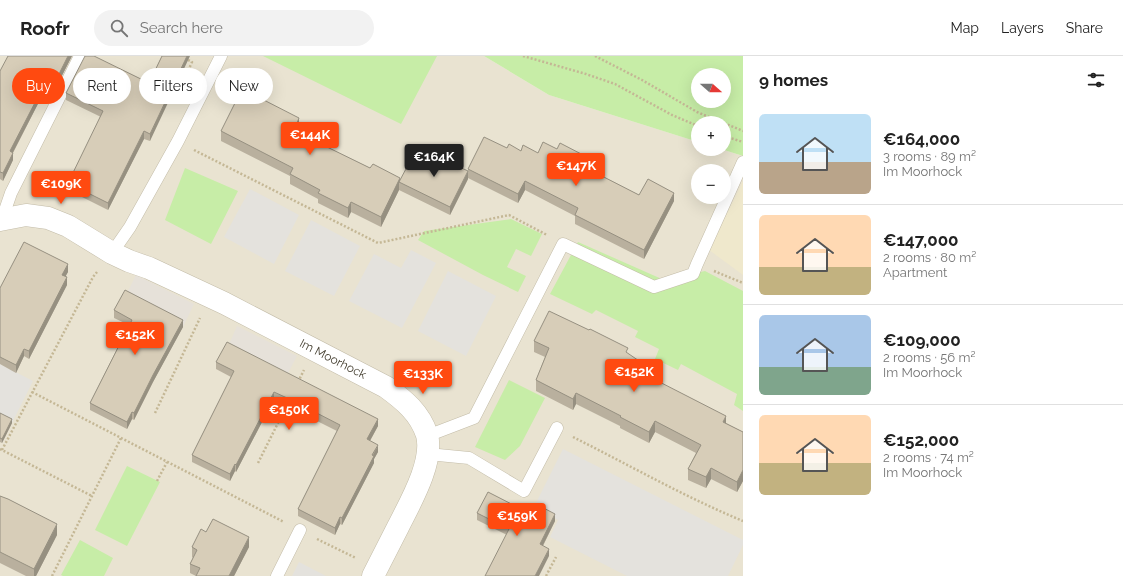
<!DOCTYPE html>
<html lang="en">
<head>
<meta charset="utf-8">
<style>
  body { margin:0; font-family:Raleway,sans-serif; background:#f2f2f2; color:#222; height:100vh; display:flex; flex-direction:column; font-size:15px; white-space:nowrap }
  * { box-sizing:border-box; margin:0 }
  p { font-size:13px; color:#767676 }
  .icon { flex:none; width:22px; height:22px; fill:none; stroke:currentColor; stroke-width:2; stroke-linecap:round; stroke-linejoin:round }
  .map { position:relative; flex:1; overflow:hidden }
  .side { display:flex; flex-direction:column; background:#fff; width:380px }
  .side>* { flex:none }
  .hud { position:absolute; left:12px; top:12px; width:380px; height:36px; display:flex; gap:8px }
  .needle { width:26px; rotate:111deg }
  .tools { position:absolute; left:691px; top:12px; display:grid; gap:8px }
  .tools a { display:grid; place-items:center; width:40px; height:40px; border-radius:50%; background:#fff; box-shadow:0 4px 16px #0002; font-size:20px }
  .price { position:absolute; translate:-50% -34px; padding:0 9px; border-radius:4px; background:#ff4a10; color:#fff; font-size:13px; line-height:26px; filter:drop-shadow(0 1px 2px #0008) }
  .price::after { content:''; position:absolute; left:50%; top:24px; width:12px; height:9px; margin-left:-6px; background:inherit; clip-path:polygon(0 0,100% 0,50% 100%) }
  .price.on { background:#222; color:#fff }
  ul { padding:0; list-style:none }
  li { display:flex; align-items:center; gap:12px; height:100px; padding:0 16px }
  li+li { border-top:1px solid #e0e0e0 }
  li span { display:grid; place-items:center; flex:none; width:112px; height:80px; border-radius:6px; color:#555 }
  li>.icon { margin-inline-start:auto }
  span .icon { width:48px; height:48px; fill:#fffc; stroke-width:1 }
  li b { font-size:17px }
  h2 { display:flex; justify-content:space-between; align-items:center; height:48px; padding:0 16px; font-size:17px }
  .chip { padding:0 14px; border-radius:18px; background:#fff; box-shadow:0 4px 16px #0002; font-size:14px; line-height:36px }
  .chip.on { background:#ff4a10; color:#fff }
  header { display:flex; align-items:center; gap:24px; box-sizing:border-box; height:56px; padding:0 20px; background:#fff; border-bottom:1px solid #e0e0e0 }
  header strong { font-size:19px }
  nav { display:flex; gap:22px; margin-inline-start:auto; font-size:14px }
  .search { width:280px; height:36px; background:#f2f2f2; display:flex; align-items:center; gap:10px; box-sizing:border-box; padding:0 14px; border-radius:22px; color:#767676; font-size:15px }
  main { display:flex; flex:1; min-height:0 }
  .map>svg:first-child { display:block }
  .residential { fill:#e9e3d1; fill-rule:evenodd }
  .industrial { fill:#e6e1d9 }
  .education { fill:#efe8cc }
  .green { fill:#c7eda7; fill-rule:evenodd }
  .parking { fill:#e4e2dd }
  .lines { fill:none; stroke-linecap:round; stroke-linejoin:round }
  .service-casing { stroke:#c3bca8; stroke-width:13 }
  .minor-casing { stroke:#c3bca8; stroke-width:23 }
  .path { stroke:#c4b795; stroke-width:2.5; stroke-dasharray:2 2; stroke-linecap:butt }
  .service { stroke:#fff; stroke-width:12 }
  .minor { stroke:#fff; stroke-width:22 }
  .wall { fill:#b9b09e }
  .shaded-wall { fill:#969081 }
  .building { fill:#d7cdb8; stroke:#969081 }
  .labels { text-anchor:middle; stroke-width:3.5; stroke-linejoin:round; paint-order:stroke }
  .street-label { font-size:12px; fill:#474133; stroke:#fff }
</style>
</head>
<body>
<header>
<strong>Roofr</strong>
<div class="search"><svg class="icon" aria-label="search" viewBox="0 0 24 24"><circle cx="10" cy="10" r="6"/><path d="M15 15l6 6"/></svg>Search here</div>
<nav><a>Map</a><a>Layers</a><a>Share</a></nav>
</header>
<main>
<div class="map">
<svg width="743" height="520" viewBox="0 0 743 520">
  <rect width="100%" height="100%" fill="#f4f1e4"/>
  <!-- residential -->
  <path class="residential" d="M 0,0 L 484,0 L 549,39 L 698,86 L 698,93 L 721,93 L 743,100 L 743,520 L 0,520 ZM 698,115 L 724,115 L 724,141 L 698,141 Z"/>
  <!-- industrial -->
  <path class="industrial" d="M 136,219 L 194,248 L 183,271 L 125,241 Z
    M 237,270 L 297,300 L 285,323 L 227,293 Z"/>
  <!-- education -->
  <path class="education" d="M 743,125 L 743,219 L 709,194 Z"/>
  <!-- green -->
  <path class="green" d="M 263,0 L 437,0 L 401,68 Z
    M 484,0 L 743,0 L 743,100 L 721,93 L 724,93 L 724,67 L 698,67 L 698,86 L 549,39 ZM 698,19 L 724,19 L 724,45 L 698,45 Z
    M 185,112 L 238,135 L 211,188 L 165,164 Z
    M 511,163 L 542,178 L 531,200 L 516,193 L 507,211 L 526,220 L 518,236 L 483,219 L 418,184 L 424,175 Z
    M 578,186 L 664,224 L 705,215 L 743,235 L 743,355 L 734,349 L 737,338 L 681,308 L 678,314 L 655,303 L 659,293 L 635,281 L 638,275 L 596,254 L 592,258 L 550,238 Z
    M 509,324 L 545,342 L 520,390 L 505,404 L 475,391 Z
    M 127,410 L 160,426 L 127,490 L 95,474 Z
    M 80,484 L 113,502 L 104,520 L 63,520 L 61,519 Z"/>
  <!-- parking -->
  <path class="parking" d="M 250,133 L 299,159 L 274,208 L 224,181 Z
    M 311,164 L 360,190 L 334,240 L 285,215 Z
    M 411,194 L 436,207 L 402,272 L 349,245 L 374,198 L 401,212 Z
    M 448,215 L 496,240 L 466,300 L 418,275 Z
    M 0,308 L 33,325 L 12,367 L 0,361 Z
    M 563,393 L 743,484 L 743,489 L 728,520 L 627,520 L 550,481 L 558,464 L 534,451 Z
    M 299,506 L 326,520 L 292,520 Z"/>
  <g class="lines">
    <!-- service casing -->
    <g class="service-casing">
      <path id="service" d="M 2,163 L 11,137 L 80,0
        M 112,197 L 130,171 L 178,85 L 221,0
        M 427,380 L 474,362 L 563,188 L 654,231 L 693,218 L 697,208 L 743,106
        M 428,398 L 469,402 L 524,435 L 557,372
        M 277,520 L 300,474"/>
    </g>
    <!-- minor casing -->
    <g class="minor-casing">
      <path id="minor" d="M 0,164 L 26,159 L 48,162 L 68,170 L 112,197 L 129,205 L 149,212 L 224,247 L 386,331 C 404,344 420,357 427,379 C 434,406 410,447 398,471 C 390,487 381,504 373,520"/>
    </g>
    <!-- path -->
    <path class="path" d="M 181,0 L 192,6 L 188,15 L 191,17
      M 523,0 L 586,18 L 615,28 L 672,59 L 698,70
      M 595,0 L 642,24 L 697,56 L 723,67
      M 724,67 L 743,75
      M 724,80 L 743,86
      M 194,94 L 378,187 L 509,159 L 547,179
      M 714,215 L 743,227
      M 298,326 L 304,314
      M 32,336 L 284,466
      M 155,357 L 200,262
      M 573,381 C 629,409 685,441 743,465
      M 0,393 L 92,440
      M 2,394 L 93,221 L 97,216
      M 258,407 L 288,347
      M 157,425 L 167,406
      M 317,483 L 356,502
      M 52,520 L 121,382
      M 546,520 L 556,501"/>
    <!-- service -->
    <use href="#service" class="service"/>
    <!-- minor -->
    <use href="#minor" class="minor"/>
  </g>
  <!-- wall -->
  <path class="wall" d="M 72,0 L 53,37 L 49,35 L 45,42 L 42,40 L 13,97 L 13,104 L 3,125 L 0,123 L 0,15 Z
    M 162,0 L 150,85 L 144,83 L 108,154 L 68,134 L 68,127 L 101,61 L 66,44 L 66,37 L 149,27 Z
    M 299,69 L 327,91 L 370,112 L 400,124 L 468,123 L 450,159 L 399,134 L 381,171 L 351,156 L 348,162 L 318,147 L 318,143 L 290,128 L 290,120 L 221,85 L 221,75 Z
    M 507,92 L 521,95 L 538,97 L 587,108 L 598,118 L 639,139 L 674,145 L 644,203 L 575,168 L 575,160 L 525,134 L 518,147 L 468,122 L 468,113 Z
    M 68,216 L 65,220 L 67,229 L 29,303 L 24,300 L 16,317 L 0,308 L 0,232 Z
    M 114,254 L 183,271 L 153,326 L 134,364 L 132,363 L 127,373 L 90,354 L 90,347 L 129,269 L 114,262 Z
    M 534,285 L 628,298 L 648,319 L 726,367 L 743,376 L 743,425 L 737,436 L 711,423 L 706,432 L 688,424 L 688,413 L 696,397 L 655,376 L 649,387 L 620,372 L 620,370 L 576,348 L 573,354 L 536,335 L 536,324 L 545,301 L 534,296 Z
    M 216,306 L 378,370 L 370,385 L 378,396 L 374,403 L 374,407 L 342,469 L 340,468 L 335,479 L 298,460 L 298,453 L 337,375 L 309,361 L 309,359 L 274,343 L 236,416 L 235,415 L 230,425 L 192,406 L 192,399 L 231,321 L 216,313 Z
    M 0,357 L 12,367 L 2,387 L 0,386 Z
    M 0,440 L 57,479 L 36,520 L 26,520 L 0,507 Z
    M 477,457 L 531,458 L 555,465 L 543,490 L 549,500 L 477,464 Z
    M 206,476 L 249,491 L 234,520 L 196,520 L 190,517 L 190,508 L 193,502 L 192,501 L 192,491 Z"/>
  <!-- shaded-wall -->
  <path class="shaded-wall" d="M 68,0 L 72,0 L 53,37 L 53,30 Z
    M 187,0 L 190,0 L 150,85 L 150,78 Z
    M 49,28 L 49,35 L 45,42 L 45,35 Z
    M 42,33 L 42,40 L 10,102 L 10,95 Z
    M 299,62 L 299,72 L 297,67 Z
    M 144,75 L 144,83 L 108,154 L 108,147 Z
    M 13,97 L 13,104 L 3,125 L 3,117 Z
    M 587,101 L 587,110 L 585,107 Z
    M 468,115 L 468,123 L 450,159 L 450,151 Z
    M 400,122 L 400,127 L 399,126 L 399,134 L 381,171 L 381,161 Z
    M 525,125 L 525,134 L 518,147 L 518,138 Z
    M 674,137 L 674,145 L 644,203 L 644,194 Z
    M 351,146 L 351,156 L 348,162 L 348,152 Z
    M 68,208 L 68,216 L 62,227 L 62,219 Z
    M 67,221 L 67,229 L 29,303 L 29,295 Z
    M 183,264 L 183,271 L 153,326 L 134,364 L 134,357 L 153,319 Z
    M 24,293 L 24,300 L 16,317 L 16,309 Z
    M 648,311 L 648,322 L 644,318 Z
    M 274,336 L 274,343 L 236,416 L 236,409 Z
    M 576,337 L 576,348 L 573,354 L 573,343 Z
    M 132,356 L 132,363 L 127,373 L 127,366 Z
    M 726,360 L 726,371 L 723,366 Z
    M 12,363 L 12,367 L 2,387 L 2,383 Z
    M 378,363 L 378,370 L 367,390 L 367,383 Z
    M 655,365 L 655,376 L 649,387 L 649,376 Z
    M 378,389 L 378,396 L 374,403 L 374,407 L 342,469 L 342,462 Z
    M 235,408 L 235,415 L 230,425 L 230,418 Z
    M 711,412 L 711,423 L 706,432 L 706,421 Z
    M 743,414 L 743,425 L 737,436 L 737,426 Z
    M 555,458 L 555,465 L 540,495 L 540,488 Z
    M 340,461 L 340,468 L 335,479 L 335,472 Z
    M 57,468 L 57,479 L 36,520 L 34,520 L 34,513 Z
    M 249,481 L 249,491 L 234,520 L 229,520 Z
    M 549,493 L 549,500 L 539,520 L 535,520 Z"/>
  <!-- building -->
  <path class="building" d="M 8,0 L 68,0 L 53,30 L 49,28 L 45,35 L 42,33 L 10,95 L 13,97 L 3,117 L 0,116 L 0,15 Z
    M 85,0 L 94,0 L 149,27 L 162,0 L 187,0 L 150,78 L 144,75 L 108,147 L 68,127 L 103,55 L 66,37 Z
    M 239,39 L 253,46 L 256,40 L 299,62 L 297,67 L 310,74 L 309,77 L 327,86 L 325,90 L 370,112 L 373,108 L 400,122 L 381,161 L 351,146 L 348,152 L 318,137 L 320,134 L 290,118 L 293,112 L 221,75 Z
    M 484,81 L 507,92 L 509,88 L 521,95 L 523,89 L 538,97 L 543,86 L 557,93 L 560,87 L 587,101 L 585,107 L 598,113 L 596,117 L 639,139 L 648,123 L 674,137 L 644,194 L 575,159 L 578,152 L 525,125 L 518,138 L 468,113 Z
    M 416,94 L 439,105 L 440,102 L 468,115 L 450,151 L 399,126 Z
    M 24,186 L 68,208 L 62,219 L 67,221 L 29,295 L 24,293 L 16,309 L 0,301 L 0,232 Z
    M 125,234 L 183,264 L 153,319 L 134,357 L 132,356 L 127,366 L 90,347 L 132,264 L 114,254 Z
    M 549,255 L 589,274 L 590,273 L 628,292 L 626,296 L 648,311 L 644,318 L 726,360 L 723,366 L 743,376 L 743,414 L 737,426 L 711,412 L 706,421 L 688,413 L 701,389 L 655,365 L 649,376 L 620,361 L 621,360 L 576,337 L 573,343 L 536,324 L 549,292 L 534,285 Z
    M 227,286 L 378,363 L 367,383 L 378,389 L 372,399 L 374,400 L 342,462 L 340,461 L 335,472 L 298,453 L 340,369 L 309,353 L 309,352 L 274,336 L 236,409 L 235,408 L 230,418 L 192,399 L 234,315 L 216,306 Z
    M 0,357 L 12,363 L 2,383 L 0,382 Z
    M 488,436 L 531,458 L 536,448 L 555,458 L 540,488 L 549,493 L 535,520 L 485,520 L 509,473 L 477,457 Z
    M 0,440 L 8,443 L 57,468 L 34,513 L 0,496 Z
    M 213,463 L 249,481 L 229,520 L 196,520 L 200,512 L 190,508 L 197,494 L 192,491 L 201,473 L 206,476 Z"/>
  <g class="labels">
    <!-- street labels -->
    <g class="street-label">
      <text transform="translate(333 303) rotate(27)" y="4">Im Moorhock</text>
    </g>
  </g>
</svg>
<div class="tools">
<a><svg class="needle" viewBox="-14 -14 28 28"><path d="M0-13l5 13h-10z" fill="#e53935"/><path d="M0 13l5-13h-10z" fill="#767676"/></svg></a>
<a>+</a>
<a>−</a>
</div>
<b class="price" style="left:310px;top:100px">€144K</b>
<b class="price on" style="left:434px;top:122px">€164K</b>
<b class="price" style="left:576px;top:131px">€147K</b>
<b class="price" style="left:61px;top:149px">€109K</b>
<b class="price" style="left:135px;top:300px">€152K</b>
<b class="price" style="left:634px;top:337px">€152K</b>
<b class="price" style="left:423px;top:339px">€133K</b>
<b class="price" style="left:289px;top:375px">€150K</b>
<b class="price" style="left:517px;top:481px">€159K</b>
<div class="hud">
<a class="chip on">Buy</a>
<a class="chip">Rent</a>
<a class="chip">Filters</a>
<a class="chip">New</a>
</div>
</div>
<section class="side">
<h2>9 homes<svg class="icon" aria-label="filters" viewBox="0 0 24 24"><path d="M4 7h16M4 17h16"/><circle cx="9" cy="7" r="2"/><circle cx="15" cy="17" r="2"/></svg></h2>
<ul>
<li><span style="background:linear-gradient(#bfe0f5 60%,#b9a48a 0)"><svg class="icon" aria-label="home" viewBox="0 0 24 24"><path d="M3 11l9-7 9 7M6 9v11h12V9"/></svg></span><div><b>€164,000</b><p>3 rooms · 89 m²</p><p>Im Moorhock</p></div></li>
<li><span style="background:linear-gradient(#ffd9b3 65%,#c2b280 0)"><svg class="icon" aria-label="home" viewBox="0 0 24 24"><path d="M3 11l9-7 9 7M6 9v11h12V9"/></svg></span><div><b>€147,000</b><p>2 rooms · 80 m²</p><p>Apartment</p></div></li>
<li><span style="background:linear-gradient(#a9c7e8 65%,#7fa58c 0)"><svg class="icon" aria-label="home" viewBox="0 0 24 24"><path d="M3 11l9-7 9 7M6 9v11h12V9"/></svg></span><div><b>€109,000</b><p>2 rooms · 56 m²</p><p>Im Moorhock</p></div></li>
<li><span style="background:linear-gradient(#ffd9b3 60%,#c2b280 0)"><svg class="icon" aria-label="home" viewBox="0 0 24 24"><path d="M3 11l9-7 9 7M6 9v11h12V9"/></svg></span><div><b>€152,000</b><p>2 rooms · 74 m²</p><p>Im Moorhock</p></div></li>
</ul>
</section>
</main>
</body>
</html>
